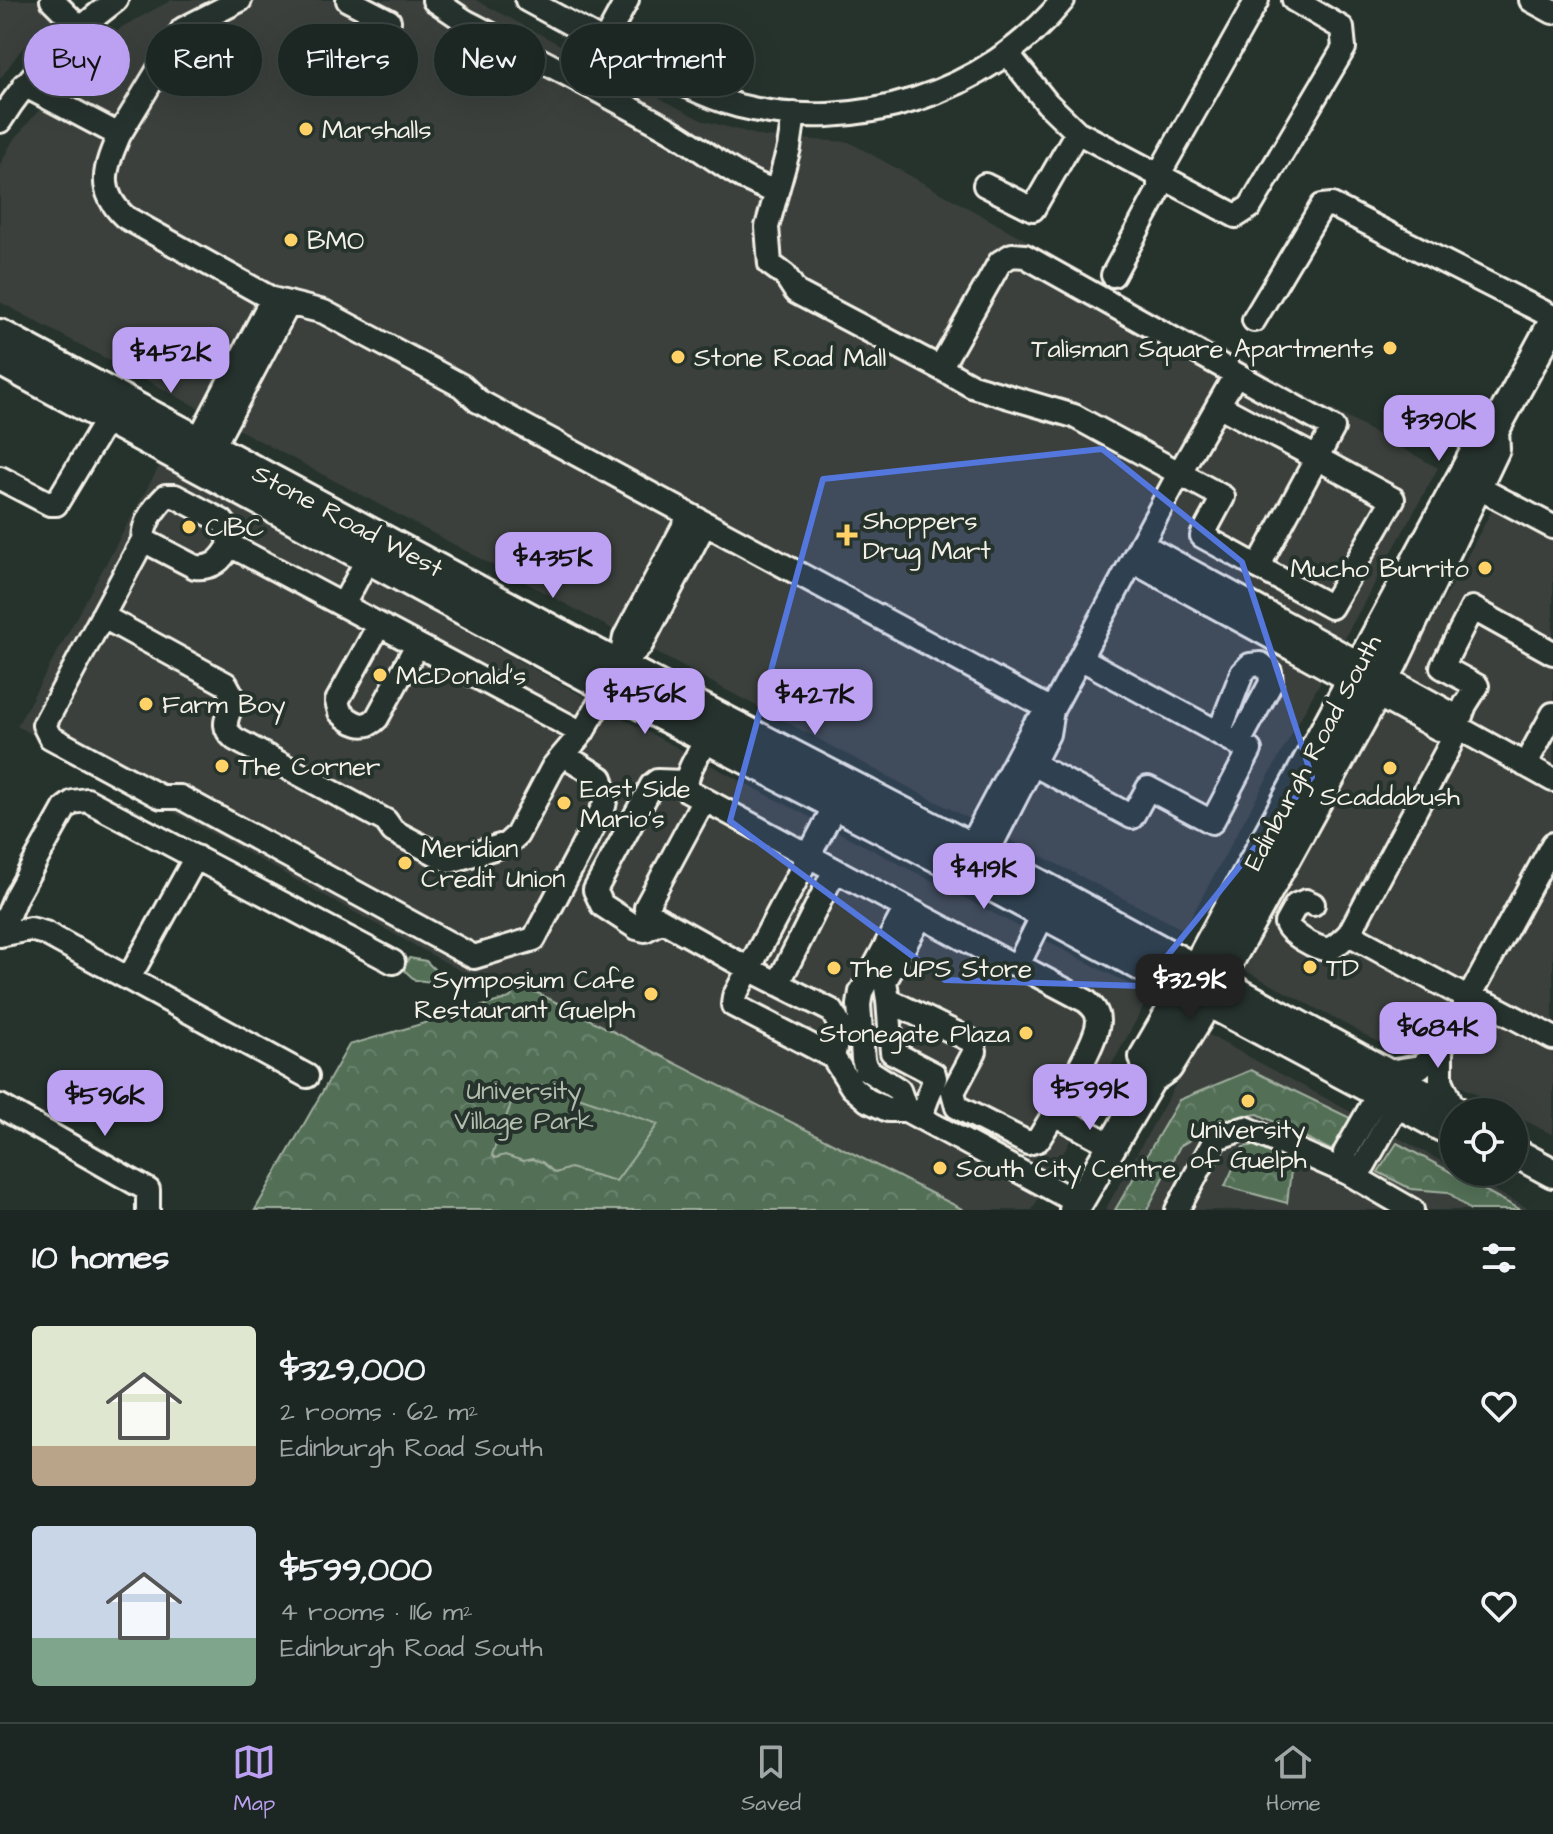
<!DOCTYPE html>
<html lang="en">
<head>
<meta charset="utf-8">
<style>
  body { margin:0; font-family:"Architects Daughter",sans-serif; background:#29322f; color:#f1f3f6; height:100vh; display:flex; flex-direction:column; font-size:30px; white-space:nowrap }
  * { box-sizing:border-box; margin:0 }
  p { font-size:26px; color:#a0a5a5 }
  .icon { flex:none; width:44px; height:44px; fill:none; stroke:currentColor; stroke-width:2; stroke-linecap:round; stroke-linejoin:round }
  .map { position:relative; height:1210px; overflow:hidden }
  .panel { display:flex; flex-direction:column; background:#1c2622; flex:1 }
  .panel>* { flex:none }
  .guide { position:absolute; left:24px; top:24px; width:800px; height:72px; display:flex; gap:16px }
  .controls { position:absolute; left:1440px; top:1098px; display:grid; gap:16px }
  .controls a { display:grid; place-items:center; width:88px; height:88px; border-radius:50%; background:#1c2622; box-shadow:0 8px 32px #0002,0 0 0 2px #3a4340; font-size:40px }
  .price { position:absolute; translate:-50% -68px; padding:0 18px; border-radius:16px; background:#bca0f2; color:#111; font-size:26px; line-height:52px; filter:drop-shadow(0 2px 4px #0008) }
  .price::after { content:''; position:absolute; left:50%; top:48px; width:24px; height:18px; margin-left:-12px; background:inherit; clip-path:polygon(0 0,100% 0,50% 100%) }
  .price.selected { background:#222; color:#fff }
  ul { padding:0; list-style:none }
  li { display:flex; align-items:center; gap:24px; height:200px; padding:0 32px }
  li span { display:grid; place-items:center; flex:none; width:224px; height:160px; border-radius:8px; color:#555 }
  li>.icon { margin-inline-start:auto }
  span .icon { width:96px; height:96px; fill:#fffc; stroke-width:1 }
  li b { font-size:34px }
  h2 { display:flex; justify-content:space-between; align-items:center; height:96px; padding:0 32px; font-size:34px }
  .tag { padding:0 28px; border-radius:36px; background:#1c2622; box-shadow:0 8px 32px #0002,0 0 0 2px #3a4340; font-size:28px; line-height:72px }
  .tag.selected { background:#bca0f2; color:#111 }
  .menu { display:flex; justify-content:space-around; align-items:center; height:112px; border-top:2px solid #3a4340; background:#1c2622; font-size:22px; color:#a0a5a5 }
  .menu a { display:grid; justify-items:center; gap:4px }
  .menu .selected { color:#bca0f2 }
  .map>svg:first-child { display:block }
  .built { fill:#3a403c }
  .forest { fill:url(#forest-crowns); stroke:#a3b0a0; stroke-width:2 }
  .garden { fill:#526f57; stroke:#a3b0a0; stroke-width:2 }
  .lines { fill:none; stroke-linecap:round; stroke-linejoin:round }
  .minor-casing { stroke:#f4f1e8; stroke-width:28 }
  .major-casing { stroke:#f4f1e8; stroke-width:34 }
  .minor { stroke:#26332d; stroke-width:22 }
  .major { stroke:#26332d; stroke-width:28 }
  .marked { fill:#5377dc; fill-opacity:0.2; stroke:#5377dc; stroke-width:6; stroke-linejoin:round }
  .poi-dot { fill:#ffd166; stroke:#26332d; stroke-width:3 }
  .labels { text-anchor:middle; stroke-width:8; stroke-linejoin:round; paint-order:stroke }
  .poi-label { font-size:26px; fill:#f4f1e8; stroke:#26332d; text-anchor:start }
  .street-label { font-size:26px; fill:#f4f1e8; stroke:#26332d }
  .park-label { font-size:26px; fill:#b3bdae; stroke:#26332d }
</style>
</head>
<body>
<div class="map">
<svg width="1553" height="1210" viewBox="0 0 1553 1210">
  <defs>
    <pattern id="forest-crowns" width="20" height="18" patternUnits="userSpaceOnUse" patternTransform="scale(2)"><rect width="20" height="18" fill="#526f57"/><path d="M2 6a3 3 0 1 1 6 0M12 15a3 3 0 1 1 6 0" fill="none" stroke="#6c846f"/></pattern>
  </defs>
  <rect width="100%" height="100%" fill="#26332d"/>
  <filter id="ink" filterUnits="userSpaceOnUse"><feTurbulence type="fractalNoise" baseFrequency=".0125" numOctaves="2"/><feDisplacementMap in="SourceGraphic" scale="16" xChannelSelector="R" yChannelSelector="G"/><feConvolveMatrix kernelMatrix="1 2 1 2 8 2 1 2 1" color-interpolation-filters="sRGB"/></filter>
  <g filter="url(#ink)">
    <!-- built -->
    <path class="built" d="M 0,0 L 76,0 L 20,51 L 0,79 Z
      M 172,0 L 476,0 L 701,120 L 765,137 L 849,142 L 1438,468 L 1184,930 L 906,786 L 0,302 L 0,165 L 12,142 L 62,83 L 122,27 Z
      M 161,463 L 653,735 L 1150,995 L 1032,1210 L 965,1210 L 518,983 L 510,998 L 17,726 Z
      M 1504,488 L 1553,515 L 1553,1135 L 1514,1115 L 1514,1112 L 1509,1112 L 1244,970 Z
      M 1205,1033 L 1454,1168 L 1454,1172 L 1461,1172 L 1531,1210 L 1105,1210 Z"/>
    <!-- forest -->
    <path class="forest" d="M 409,958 L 426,961 L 438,973 L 432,982 L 415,980 L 403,969 Z
      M 518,983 L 964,1210 L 255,1210 L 349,1045 L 510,998 Z
      M 1251,1070 L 1352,1119 L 1333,1151 L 1258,1114 L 1225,1120 L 1180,1146 L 1147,1210 L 1115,1210 L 1179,1100 Z
      M 1397,1143 L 1521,1210 L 1470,1210 L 1448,1192 L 1411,1189 L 1378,1172 Z
      M 1257,1145 L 1292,1163 L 1287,1203 L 1225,1186 L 1243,1147 Z"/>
    <!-- garden -->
    <path class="garden" d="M 531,1086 L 546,1086 L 658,1124 L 616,1181 L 570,1168 L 555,1173 L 542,1162 L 532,1159 L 523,1161 L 505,1155 L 495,1158 L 492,1155 L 515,1093 Z"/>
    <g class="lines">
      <!-- minor casing -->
      <g class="minor-casing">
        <path id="minor" d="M 52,0 L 80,28
          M 348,0 L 389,21 L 373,52
          M 434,0 L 465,21 C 534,57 603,92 670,130 C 706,151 736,179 775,191
          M 527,0 C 562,19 598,39 634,58 C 667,76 702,96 739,106 C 856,135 987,94 1063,0
          M 1531,0 L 1553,12
          M 604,42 L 627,0
          M 1008,54 L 1047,103 L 1077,132 L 1236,216 L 1250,207 L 1344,48 L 1342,28 L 1294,0
          M 24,85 L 119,135 C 105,168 96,190 125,217 L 272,299 L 324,312 L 462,386 L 478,401 L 1052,710 L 1180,472 L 1236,374 L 1025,256 L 1012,255 L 1000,262 L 940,368 L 796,292 L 785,275 L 770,264 L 767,227 L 789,148 L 794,114
          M 0,121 C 30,72 71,34 116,0
          M 119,135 L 183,29 L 240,0
          M 985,185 L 1033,209 L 1077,132
          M 1113,275 L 1159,190 L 1159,174 L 1257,0
          M 1254,320 L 1322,206 L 1332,205 L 1553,317
          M 940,368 L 972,386 L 1074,416 L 1223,497 L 1202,536 L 1331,607 L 1393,499 L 1218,405
          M 1236,374 L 1333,428 L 1258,567
          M 199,439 L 272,299
          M 213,447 L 289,303
          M 0,478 L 50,504 L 56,504 L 107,419
          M 1477,487 L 1553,527
          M 143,540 L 195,567 C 213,569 222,560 230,545 L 226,526 L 222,521 L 175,496 L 166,496 C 154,508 143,522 143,540 L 44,725 L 50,737 L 161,797 L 180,797 L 474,957 L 534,939 L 604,806 L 606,796 L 601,778 L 564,755
          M 1141,544 L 1450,713 L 1457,727 L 1553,780
          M 230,545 L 582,733
          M 1132,561 L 1439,729 L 1457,727
          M 343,605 L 368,558
          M 102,616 L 226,684 L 233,697 C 231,715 217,724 235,739 L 386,821 L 393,831 L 450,861 L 507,844 L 517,835 L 553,767 L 582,733 L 608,688 L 620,665 L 625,637 L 689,517
          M 379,625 L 337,701 L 340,712 C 351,723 365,731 377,718 L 417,645
          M 1553,653 L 1472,608 L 1442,667 L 1477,686 L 1465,705 L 1450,745 L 1349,934 L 1458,993 L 1491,1005 L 1553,1038
          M 620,665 L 641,645 L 704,525
          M 1219,733 L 1242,673 L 1250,665 L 1261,664 L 1270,672 L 1271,683 L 1238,744
          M 707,739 C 699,754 684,773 687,790 L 835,870 L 778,984
          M 1033,764 L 1132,817 L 1148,788 L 1212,822 L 1250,750 L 1080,658
          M 1525,765 L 1553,714
          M 704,799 L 646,907 L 647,912 L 749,969 L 832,1011 L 840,1026 L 833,1057
          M 836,804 L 734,997 L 733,1005 L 833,1057 L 852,1087 L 867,1100 L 888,1110 L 906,1110 L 1078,1203
          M 970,846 L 1034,726 L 1052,710
          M 986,855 L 1048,734 L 1052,710
          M 835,870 L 1009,963 L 1016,964 L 1021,959 L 1044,913
          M 1313,904 L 1306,901 L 1296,905 L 1286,923 C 1289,933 1317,950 1328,949 C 1335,948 1343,939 1349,934
          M 921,916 L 885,981 L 888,1000 L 972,1041 L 975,1051 L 953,1092 L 957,1107 L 1028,1143 L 1038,1140 L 1055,1112
          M 662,921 L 645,930 L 637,928 L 602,905 L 595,890 L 652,785 L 657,781 L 685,782
          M 0,934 L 16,896 L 65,808 L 73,802 L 87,800 L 393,962
          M 0,935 L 30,929 L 45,933 L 307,1076
          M 1016,964 L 1086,1001 C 1093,1007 1098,1012 1098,1021 C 1098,1040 1065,1093 1055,1112 L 1063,1119 L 1112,1145
          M 129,978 L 196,857
          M 888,1000 L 892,1052 L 934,1074 L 935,1078 L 920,1118
          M 1441,1049 L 1441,1080 L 1453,1107
          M 1388,1072 L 1420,1067 L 1441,1049 L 1553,844
          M 0,1106 L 148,1190 L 148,1210
          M 906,1110 L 899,1090 L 866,1069 L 863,1059 L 859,1005 L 861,992 L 906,908
          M 1348,1173 L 1364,1165 L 1393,1113 L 1388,1099 L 1393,1090
          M 1348,1173 L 1345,1153 L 1374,1102 L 1388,1099
          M 1177,1210 L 1216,1138 L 1246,1128 L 1348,1173 L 1412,1210"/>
      </g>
      <!-- major casing -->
      <g class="major-casing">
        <path id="major" d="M 0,334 L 596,653 L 986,855 L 1458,1112
          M 0,361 L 608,688 L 948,863 L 1442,1127 L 1454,1130
          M 1151,1079 L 1144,1057 L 1196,968 L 1474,454 L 1483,437 L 1494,431 L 1553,323
          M 1514,1152 L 1553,1173
          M 1074,1210 L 1151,1079 L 1168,1067 L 1198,1018 L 1393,663 L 1495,449 L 1494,431"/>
      </g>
      <!-- minor -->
      <use href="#minor" class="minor"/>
      <!-- major -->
      <use href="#major" class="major"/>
    </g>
  </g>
  <!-- marked area -->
  <path class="marked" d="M 1102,449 L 1242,562 L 1312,777 L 1143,986 L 945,980 L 730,821 L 823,479 Z"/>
  <!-- markers -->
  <g class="poi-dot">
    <circle cx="306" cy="129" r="8"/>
    <circle cx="291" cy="240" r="8"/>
    <circle cx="1390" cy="348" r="8"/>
    <circle cx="678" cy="357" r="8"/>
    <circle cx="189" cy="527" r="8"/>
    <path d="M843 523h8v8h8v8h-8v8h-8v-8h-8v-8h8z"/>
    <circle cx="1485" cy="568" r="8"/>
    <circle cx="380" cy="675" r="8"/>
    <circle cx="146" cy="704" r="8"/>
    <circle cx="222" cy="766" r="8"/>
    <circle cx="1390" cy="768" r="8"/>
    <circle cx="564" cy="803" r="8"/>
    <circle cx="405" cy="863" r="8"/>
    <circle cx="1310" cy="967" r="8"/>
    <circle cx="834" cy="968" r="8"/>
    <circle cx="651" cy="994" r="8"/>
    <circle cx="1026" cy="1033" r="8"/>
    <circle cx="1248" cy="1101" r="8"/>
    <circle cx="940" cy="1168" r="8"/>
  </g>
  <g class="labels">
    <!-- poi labels -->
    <g class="poi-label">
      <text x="322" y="138">Marshalls</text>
      <text x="307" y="249">BMO</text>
      <text x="1374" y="357" text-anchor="end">Talisman Square Apartments</text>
      <text x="694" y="366">Stone Road Mall</text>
      <text x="863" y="529">Shoppers<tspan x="863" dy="30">Drug Mart</tspan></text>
      <text x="205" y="536">CIBC</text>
      <text x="1469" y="577" text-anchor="end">Mucho Burrito</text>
      <text x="396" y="684">McDonald's</text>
      <text x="162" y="713">Farm Boy</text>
      <text x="238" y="775">The Corner</text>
      <text x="580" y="797">East Side<tspan x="580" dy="30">Mario's</tspan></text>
      <text x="1390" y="805" text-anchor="middle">Scaddabush</text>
      <text x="421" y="857">Meridian<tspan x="421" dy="30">Credit Union</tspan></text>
      <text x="1326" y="976">TD</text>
      <text x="850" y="977">The UPS Store</text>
      <text x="635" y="988" text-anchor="end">Symposium Cafe<tspan x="635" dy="30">Restaurant Guelph</tspan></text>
      <text x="1010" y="1042" text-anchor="end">Stonegate Plaza</text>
      <text x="1248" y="1138" text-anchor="middle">University<tspan x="1248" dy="30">of Guelph</tspan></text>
      <text x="956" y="1177">South City Centre</text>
    </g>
    <!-- street labels -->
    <g class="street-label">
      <text transform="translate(348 520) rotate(28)" y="9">Stone Road West</text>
      <text transform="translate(1312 752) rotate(-62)" y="9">Edinburgh Road South</text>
    </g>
    <!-- park labels -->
    <g class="park-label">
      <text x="524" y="1099">University<tspan x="524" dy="30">Village Park</tspan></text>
    </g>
  </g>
</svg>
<div class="controls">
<a><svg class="icon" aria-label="locate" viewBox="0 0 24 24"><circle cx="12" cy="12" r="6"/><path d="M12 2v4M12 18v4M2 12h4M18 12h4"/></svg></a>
</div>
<b class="price" style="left:171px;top:395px">$452K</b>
<b class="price" style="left:1439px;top:463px">$390K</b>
<b class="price" style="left:553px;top:600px">$435K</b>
<b class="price" style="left:645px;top:736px">$456K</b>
<b class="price" style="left:815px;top:737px">$427K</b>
<b class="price" style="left:984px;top:911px">$419K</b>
<b class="price selected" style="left:1190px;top:1022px">$329K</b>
<b class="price" style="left:1438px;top:1070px">$684K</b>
<b class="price" style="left:1090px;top:1132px">$599K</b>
<b class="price" style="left:105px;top:1138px">$596K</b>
<div class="guide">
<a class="tag selected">Buy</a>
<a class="tag">Rent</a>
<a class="tag">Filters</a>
<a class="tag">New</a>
<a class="tag">Apartment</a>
</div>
</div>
<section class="panel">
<h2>10 homes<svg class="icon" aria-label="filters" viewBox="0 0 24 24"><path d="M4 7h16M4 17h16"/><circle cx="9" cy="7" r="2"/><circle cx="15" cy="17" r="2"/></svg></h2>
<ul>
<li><span style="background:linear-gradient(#dfe7d0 75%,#b9a48a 0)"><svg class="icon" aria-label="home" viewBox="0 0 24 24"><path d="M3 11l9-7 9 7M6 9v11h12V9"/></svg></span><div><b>$329,000</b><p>2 rooms · 62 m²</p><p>Edinburgh Road South</p></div><svg class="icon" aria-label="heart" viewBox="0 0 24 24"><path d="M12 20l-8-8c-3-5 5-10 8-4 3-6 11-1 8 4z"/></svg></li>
<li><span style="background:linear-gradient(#c9d6e8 70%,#7fa58c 0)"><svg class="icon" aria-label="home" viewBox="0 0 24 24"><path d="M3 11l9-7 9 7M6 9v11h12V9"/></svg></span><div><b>$599,000</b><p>4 rooms · 116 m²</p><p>Edinburgh Road South</p></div><svg class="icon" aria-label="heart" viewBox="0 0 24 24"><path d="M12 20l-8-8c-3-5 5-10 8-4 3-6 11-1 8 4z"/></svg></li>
</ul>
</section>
<nav class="menu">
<a class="selected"><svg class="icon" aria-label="map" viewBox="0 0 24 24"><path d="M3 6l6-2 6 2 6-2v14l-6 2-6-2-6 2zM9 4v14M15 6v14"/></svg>Map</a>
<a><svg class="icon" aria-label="saved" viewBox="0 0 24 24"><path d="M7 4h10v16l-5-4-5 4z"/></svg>Saved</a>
<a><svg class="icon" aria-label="home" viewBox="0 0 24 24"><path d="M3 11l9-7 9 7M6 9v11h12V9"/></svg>Home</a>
</nav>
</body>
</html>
